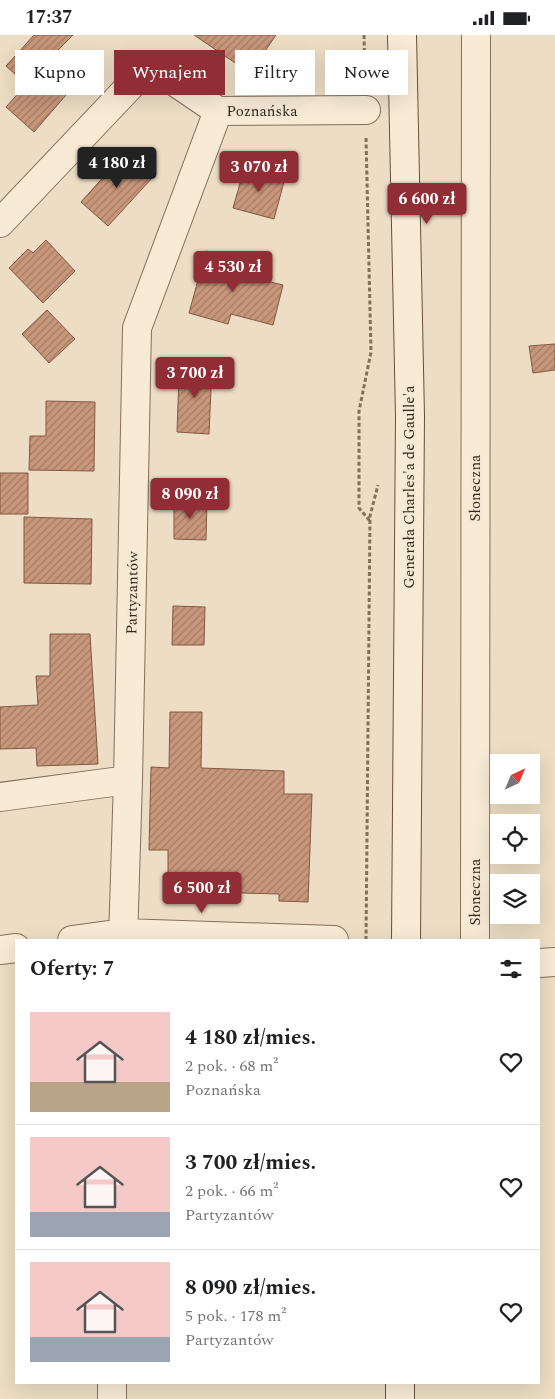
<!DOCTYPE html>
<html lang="pl">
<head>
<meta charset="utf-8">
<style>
  body { margin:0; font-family:Spectral,serif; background:#f6f6f6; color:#202124; height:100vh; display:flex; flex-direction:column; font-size:19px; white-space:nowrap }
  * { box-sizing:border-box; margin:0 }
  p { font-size:16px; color:#757577 }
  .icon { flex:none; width:28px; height:28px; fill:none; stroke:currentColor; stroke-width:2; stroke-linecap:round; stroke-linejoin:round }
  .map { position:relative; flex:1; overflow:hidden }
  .panel { position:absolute; left:15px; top:904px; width:525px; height:445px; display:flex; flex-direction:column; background:#fff; border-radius:0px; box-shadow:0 5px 20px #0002 }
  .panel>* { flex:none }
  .top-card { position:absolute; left:15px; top:15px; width:525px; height:45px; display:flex; gap:10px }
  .needle { width:32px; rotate:44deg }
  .buttons { position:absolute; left:490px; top:719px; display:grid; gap:10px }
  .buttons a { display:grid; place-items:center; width:50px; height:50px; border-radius:0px; background:#fff; box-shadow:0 5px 20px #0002; font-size:25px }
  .price { position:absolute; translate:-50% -42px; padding:0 11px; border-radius:5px; background:#912e35; color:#fff; font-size:16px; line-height:32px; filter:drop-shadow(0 1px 2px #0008) }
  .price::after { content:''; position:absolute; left:50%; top:30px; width:15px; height:11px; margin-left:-8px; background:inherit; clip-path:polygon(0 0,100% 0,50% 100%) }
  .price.active { background:#222; color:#fff }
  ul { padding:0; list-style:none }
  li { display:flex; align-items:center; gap:15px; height:125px; padding:0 15px }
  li+li { border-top:1px solid #e0e0e0 }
  li span { display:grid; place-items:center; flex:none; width:140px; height:100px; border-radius:0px; color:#555 }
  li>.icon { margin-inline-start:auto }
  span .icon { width:60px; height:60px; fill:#fffc; stroke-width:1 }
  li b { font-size:21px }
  h2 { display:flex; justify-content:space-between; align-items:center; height:60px; padding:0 15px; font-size:21px }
  .tag { padding:0 18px; border-radius:0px; background:#fff; box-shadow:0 5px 20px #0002; font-size:18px; line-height:45px }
  .tag.active { background:#912e35; color:#fff }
  .status { display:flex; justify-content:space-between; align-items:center; height:35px; padding:0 25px; background:#fff; direction:ltr }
  .status svg { height:14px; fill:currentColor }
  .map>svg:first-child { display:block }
  .building { fill:url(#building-hatch); stroke:#835842 }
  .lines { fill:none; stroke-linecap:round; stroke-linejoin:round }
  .minor-casing { stroke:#856f5b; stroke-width:30 }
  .secondary-casing { stroke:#67503e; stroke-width:30 }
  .path { stroke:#856f5b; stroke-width:3; stroke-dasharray:4 2.5; stroke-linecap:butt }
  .minor { stroke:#f7ebd6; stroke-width:28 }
  .secondary { stroke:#f7ebd6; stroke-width:28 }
  .labels { text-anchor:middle; stroke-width:4; stroke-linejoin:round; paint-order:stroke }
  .street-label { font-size:15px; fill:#36281e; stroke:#f3e8d3 }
</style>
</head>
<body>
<div class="status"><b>17:37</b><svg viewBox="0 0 49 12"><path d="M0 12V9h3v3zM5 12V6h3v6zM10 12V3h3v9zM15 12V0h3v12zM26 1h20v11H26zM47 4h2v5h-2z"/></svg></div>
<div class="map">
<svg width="555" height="1364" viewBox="0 0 555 1364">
  <defs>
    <pattern id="building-hatch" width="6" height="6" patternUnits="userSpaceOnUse" patternTransform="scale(1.25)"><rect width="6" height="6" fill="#c8977b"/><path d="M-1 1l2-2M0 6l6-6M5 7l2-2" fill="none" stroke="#a37b64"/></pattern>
  </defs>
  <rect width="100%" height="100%" fill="#ecddc4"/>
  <!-- building -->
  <path class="building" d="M 34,0 L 73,0 L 25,48 L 6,31 Z
    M 194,0 L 276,0 L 263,19 L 267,31 L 255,32 L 250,38 Z
    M 39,35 L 66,60 L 34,97 L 6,72 Z
    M 125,118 L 153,142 L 108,191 L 81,167 Z
    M 245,131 L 285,143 L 274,184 L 233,173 Z
    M 46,205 L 75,236 L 43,268 L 9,233 L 28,214 L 33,218 Z
    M 206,216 L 246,228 L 242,240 L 283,250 L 273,290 L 231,279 L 228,289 L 189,278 Z
    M 47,275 L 75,304 L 49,328 L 22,299 Z
    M 555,309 L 555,335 L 533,338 L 529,311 Z
    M 184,329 L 212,331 L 209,399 L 177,397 L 179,340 L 183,340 Z
    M 46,366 L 95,367 L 94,436 L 29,435 L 30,401 L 46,401 Z
    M 0,438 L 28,438 L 28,479 L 0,479 Z
    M 174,466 L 207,466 L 206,505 L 174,504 Z
    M 24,482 L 92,484 L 91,549 L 24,548 Z
    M 173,571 L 205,572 L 204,610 L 172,610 Z
    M 50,599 L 90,599 L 98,729 L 37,731 L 36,713 L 0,714 L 0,672 L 38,670 L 36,641 L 50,641 Z
    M 170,677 L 202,677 L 201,733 L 284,736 L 284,759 L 312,759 L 308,867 L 279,866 L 279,859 L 168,856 L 168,815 L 149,815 L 151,732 L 169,733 Z"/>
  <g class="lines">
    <!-- minor casing -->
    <g class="minor-casing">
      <path id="minor" d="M 0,188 L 150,30 L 218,76 L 366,75
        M 0,762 L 128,745
        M 72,905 L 123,898 L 334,905
        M 123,905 L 128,745 L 137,293 L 218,76
        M 475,905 L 476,0
        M 0,915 L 16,913
        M 539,928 L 555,927
        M 112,1364 L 112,1348"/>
    </g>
    <!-- secondary casing -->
    <g class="secondary-casing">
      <path id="secondary" d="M 402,0 L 410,381 L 406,905
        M 400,1364 L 400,1348"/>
    </g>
    <!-- path -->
    <path class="path" d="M 364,0 L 365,46
      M 366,103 L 371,317 L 359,376 L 359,473 L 370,486
      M 366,905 L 370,481 L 378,450"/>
    <!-- minor -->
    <use href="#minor" class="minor"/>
    <!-- secondary -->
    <use href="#secondary" class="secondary"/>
  </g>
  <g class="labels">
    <!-- street labels -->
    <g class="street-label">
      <text x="262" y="81">Poznańska</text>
      <text transform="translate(409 452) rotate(-90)" y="5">Generała Charles'a de Gaulle'a</text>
      <text transform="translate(475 453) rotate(-90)" y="5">Słoneczna</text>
      <text transform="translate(132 558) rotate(-89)" y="5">Partyzantów</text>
      <text transform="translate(475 857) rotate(-90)" y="5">Słoneczna</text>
    </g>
  </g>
</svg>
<div class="buttons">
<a><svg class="needle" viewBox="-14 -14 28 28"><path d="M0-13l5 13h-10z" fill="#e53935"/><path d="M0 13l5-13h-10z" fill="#757577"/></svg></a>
<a><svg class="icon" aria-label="locate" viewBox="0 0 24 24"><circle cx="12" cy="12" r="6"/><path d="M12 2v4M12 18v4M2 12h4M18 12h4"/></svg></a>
<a><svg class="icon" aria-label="layers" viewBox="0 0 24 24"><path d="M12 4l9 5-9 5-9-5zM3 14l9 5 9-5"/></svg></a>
</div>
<b class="price active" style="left:117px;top:154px">4 180 zł</b>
<b class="price" style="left:259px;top:158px">3 070 zł</b>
<b class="price" style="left:427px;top:190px">6 600 zł</b>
<b class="price" style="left:233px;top:258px">4 530 zł</b>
<b class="price" style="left:195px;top:364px">3 700 zł</b>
<b class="price" style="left:190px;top:485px">8 090 zł</b>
<b class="price" style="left:202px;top:879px">6 500 zł</b>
<div class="top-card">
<a class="tag">Kupno</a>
<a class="tag active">Wynajem</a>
<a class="tag">Filtry</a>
<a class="tag">Nowe</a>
</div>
<section class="panel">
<h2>Oferty: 7<svg class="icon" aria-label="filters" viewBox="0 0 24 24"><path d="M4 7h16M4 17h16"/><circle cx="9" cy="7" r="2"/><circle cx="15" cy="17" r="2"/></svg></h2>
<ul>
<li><span style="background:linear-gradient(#f6c9c9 70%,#b9a48a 0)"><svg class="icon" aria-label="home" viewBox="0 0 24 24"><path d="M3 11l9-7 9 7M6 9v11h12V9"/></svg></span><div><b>4 180 zł/mies.</b><p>2 pok. · 68 m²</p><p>Poznańska</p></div><svg class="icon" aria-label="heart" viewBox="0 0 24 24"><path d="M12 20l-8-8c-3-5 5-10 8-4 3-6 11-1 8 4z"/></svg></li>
<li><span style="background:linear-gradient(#f6c9c9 75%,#9aa5b1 0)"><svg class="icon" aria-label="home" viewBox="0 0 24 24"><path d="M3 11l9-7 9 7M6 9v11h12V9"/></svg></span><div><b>3 700 zł/mies.</b><p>2 pok. · 66 m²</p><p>Partyzantów</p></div><svg class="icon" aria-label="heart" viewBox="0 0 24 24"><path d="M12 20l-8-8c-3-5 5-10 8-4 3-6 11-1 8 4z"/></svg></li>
<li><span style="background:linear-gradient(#f6c9c9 75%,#9aa5b1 0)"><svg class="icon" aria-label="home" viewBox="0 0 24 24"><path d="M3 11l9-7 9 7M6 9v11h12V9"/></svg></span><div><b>8 090 zł/mies.</b><p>5 pok. · 178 m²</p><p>Partyzantów</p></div><svg class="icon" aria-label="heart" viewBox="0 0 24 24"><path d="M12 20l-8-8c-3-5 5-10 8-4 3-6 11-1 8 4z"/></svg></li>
</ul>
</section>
</div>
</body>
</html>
